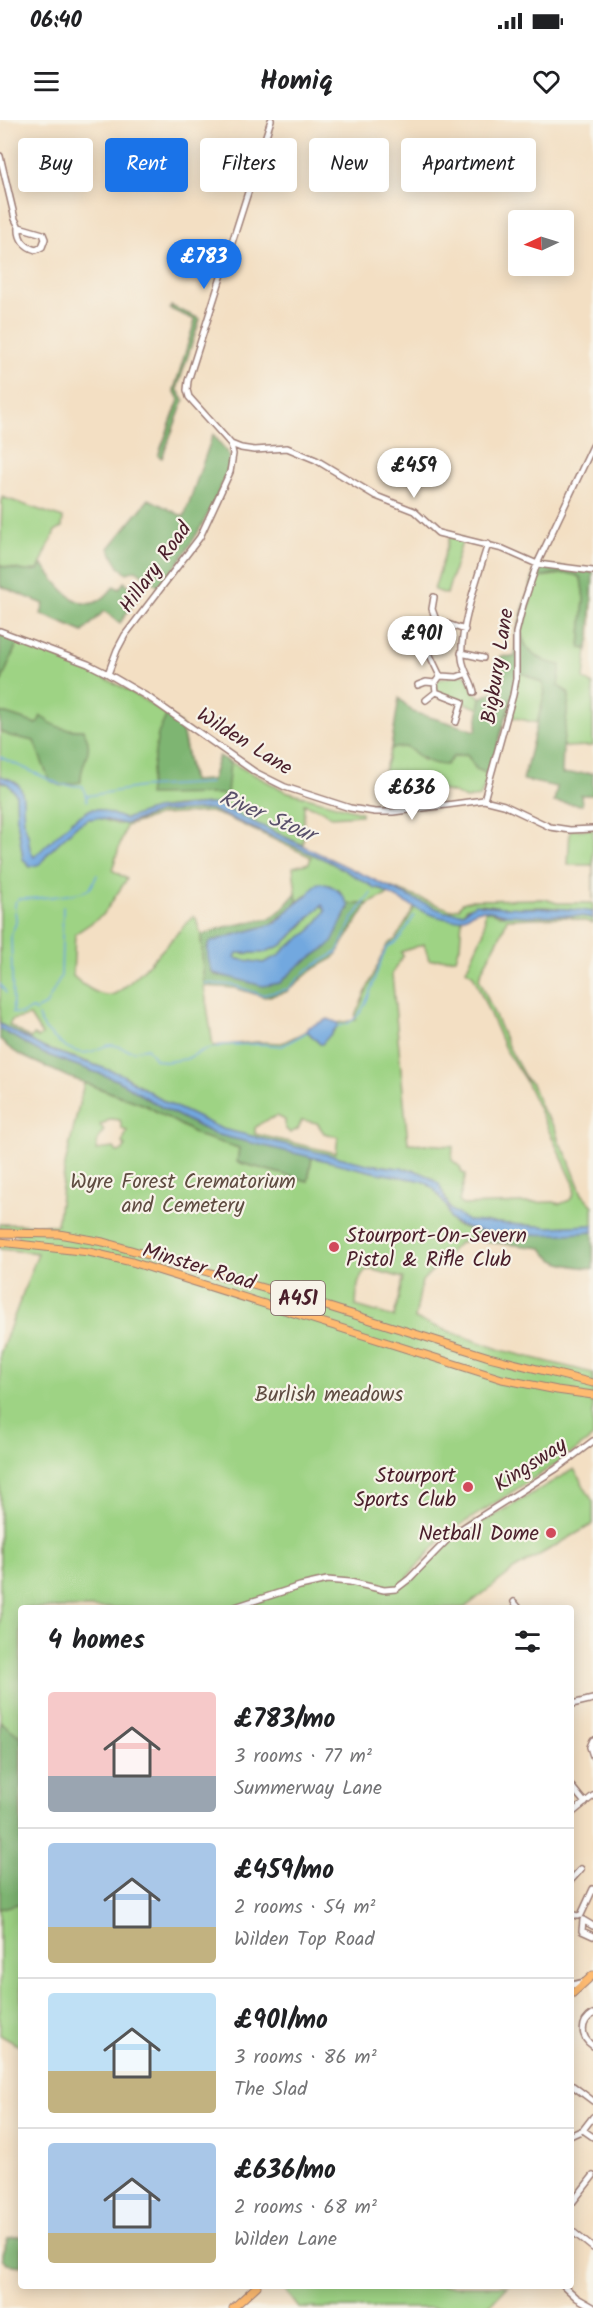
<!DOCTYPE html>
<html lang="en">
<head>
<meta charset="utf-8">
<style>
  body { margin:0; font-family:Kalam,sans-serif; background:#f2f2f2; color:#202124; height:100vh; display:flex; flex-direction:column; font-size:22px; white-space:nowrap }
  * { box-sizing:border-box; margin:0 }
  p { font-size:20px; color:#757577 }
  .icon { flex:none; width:33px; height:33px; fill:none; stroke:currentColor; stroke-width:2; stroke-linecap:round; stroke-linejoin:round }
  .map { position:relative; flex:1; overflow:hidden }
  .details { position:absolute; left:18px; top:1485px; width:556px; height:684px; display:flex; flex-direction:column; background:#fff; border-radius:6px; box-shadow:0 3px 15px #0003 }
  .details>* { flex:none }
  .top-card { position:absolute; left:18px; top:18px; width:558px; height:54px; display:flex; gap:12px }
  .needle { width:39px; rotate:266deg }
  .buttons { position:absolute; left:508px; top:90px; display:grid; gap:12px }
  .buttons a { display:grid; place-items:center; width:66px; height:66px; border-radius:6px; background:#fff; box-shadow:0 3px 15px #0003; font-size:30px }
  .price { position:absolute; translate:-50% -51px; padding:0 14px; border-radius:21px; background:#fff; color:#222; font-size:20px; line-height:39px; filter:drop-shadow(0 2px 3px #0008) }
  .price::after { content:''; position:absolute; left:50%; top:36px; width:18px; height:14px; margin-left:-9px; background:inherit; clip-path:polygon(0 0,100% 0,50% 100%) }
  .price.active { background:#1a73e8; color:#fff }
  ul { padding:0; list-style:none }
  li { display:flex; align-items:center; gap:18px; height:150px; padding:0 30px }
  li+li { border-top:2px solid #e0e0e0 }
  li span { display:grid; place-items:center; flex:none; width:168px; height:120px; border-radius:6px; color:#555 }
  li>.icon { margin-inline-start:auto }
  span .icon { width:72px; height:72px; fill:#fffc; stroke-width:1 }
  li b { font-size:26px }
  h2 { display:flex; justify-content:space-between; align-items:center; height:72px; padding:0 30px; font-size:26px }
  .pill { padding:0 21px; border-radius:6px; background:#fff; box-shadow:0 3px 15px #0003; font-size:21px; line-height:54px }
  .pill.active { background:#1a73e8; color:#fff }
  .status { display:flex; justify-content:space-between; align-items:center; height:42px; padding:0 30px; background:#fff; direction:ltr }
  .status svg { height:16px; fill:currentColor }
  header { display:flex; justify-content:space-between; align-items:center; height:78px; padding:0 30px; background:#fff; font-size:27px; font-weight:700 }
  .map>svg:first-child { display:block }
  .green { fill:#9ed384; stroke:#747958; stroke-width:1.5; fill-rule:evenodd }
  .forest { fill:#7eb572; stroke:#646a4e; stroke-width:1.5 }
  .water { fill:#72a8df; stroke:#5e6485; stroke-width:1.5; fill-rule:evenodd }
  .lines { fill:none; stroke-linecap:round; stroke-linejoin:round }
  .stream { stroke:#72a8df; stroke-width:1.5 }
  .minor-casing { stroke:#9e7f77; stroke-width:8 }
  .major-casing { stroke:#9e7f77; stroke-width:9 }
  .minor { stroke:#fff; stroke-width:5 }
  .major { stroke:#febb71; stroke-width:7 }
  .poi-dot { fill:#d1495b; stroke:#f7f3e8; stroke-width:2 }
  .labels { text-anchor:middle; stroke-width:4.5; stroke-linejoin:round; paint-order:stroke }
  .shield { fill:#f7f3e8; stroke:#7e5f64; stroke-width:1.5 }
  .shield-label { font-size:20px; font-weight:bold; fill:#4a1f2b }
  .street-label { font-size:21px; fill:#4a1f2b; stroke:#f7f3e8 }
  .park-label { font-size:21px; fill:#5f4c41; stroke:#f7f3e8 }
  .poi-label { font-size:21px; fill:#4a1f2b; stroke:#f7f3e8; text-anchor:end }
  .water-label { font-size:22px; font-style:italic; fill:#584f6a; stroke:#f7f3e8 }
</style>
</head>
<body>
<div class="status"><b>06:40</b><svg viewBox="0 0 49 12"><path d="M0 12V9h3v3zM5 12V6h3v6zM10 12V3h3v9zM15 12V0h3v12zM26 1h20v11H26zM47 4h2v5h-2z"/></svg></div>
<header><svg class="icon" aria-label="menu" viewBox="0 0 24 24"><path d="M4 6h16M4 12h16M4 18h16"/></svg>Homiq<svg class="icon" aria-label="heart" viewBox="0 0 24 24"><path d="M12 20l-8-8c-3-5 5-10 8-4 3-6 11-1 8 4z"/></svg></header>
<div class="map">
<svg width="593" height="2188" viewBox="0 0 593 2188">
  <rect width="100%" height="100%" fill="#f7f3e8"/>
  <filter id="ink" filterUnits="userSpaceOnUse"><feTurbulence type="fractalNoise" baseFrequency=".0167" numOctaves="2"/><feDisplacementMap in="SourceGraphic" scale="12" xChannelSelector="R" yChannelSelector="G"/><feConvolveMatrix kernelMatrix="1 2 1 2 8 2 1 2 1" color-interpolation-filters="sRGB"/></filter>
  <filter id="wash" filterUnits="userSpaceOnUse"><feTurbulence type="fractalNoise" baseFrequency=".008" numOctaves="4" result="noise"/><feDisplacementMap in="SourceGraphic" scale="24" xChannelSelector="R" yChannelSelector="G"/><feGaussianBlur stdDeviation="1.35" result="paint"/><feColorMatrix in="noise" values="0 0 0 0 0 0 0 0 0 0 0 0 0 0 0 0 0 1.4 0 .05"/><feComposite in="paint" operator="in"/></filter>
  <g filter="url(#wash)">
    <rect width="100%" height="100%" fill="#f3dfc3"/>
    <!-- green -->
    <path class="green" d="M 2,377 L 63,398 L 62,407 L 55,411 L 38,450 L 25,451 L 0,446 Z
      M 450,416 L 463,418 L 447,474 L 434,470 Z
      M 571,453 L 581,458 L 584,479 L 580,528 L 587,529 L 584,559 L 593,565 L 593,626 L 562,627 L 569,577 L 568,572 L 558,566 L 558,550 C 544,538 521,533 522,510 L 535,464 L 540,457 Z
      M 18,521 C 79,544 129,566 181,605 L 193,661 L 212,660 L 219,636 L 285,671 L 361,692 L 361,695 L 331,697 L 324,691 L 304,684 L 303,725 L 220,687 L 210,684 L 177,686 L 155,689 L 125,699 L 98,689 L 91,689 L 73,700 L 34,738 C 28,729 30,724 28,715 C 27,710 24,706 24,701 C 21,677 30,663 0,656 L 0,565 Z
      M 516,553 L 525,554 L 542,563 L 545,572 L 537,603 L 507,596 Z
      M 465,554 L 474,572 L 481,578 L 480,589 L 437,573 L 436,560 Z
      M 407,627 L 424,641 L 467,635 L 476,649 L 489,654 L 480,677 L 465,679 C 448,664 399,670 378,672 L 391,628 Z
      M 0,661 L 8,664 L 16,674 L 17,699 L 23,739 L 30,747 L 44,739 L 50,731 L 76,706 L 88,699 L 98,698 L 117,704 L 133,703 L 159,692 L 210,689 L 328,741 L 389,774 L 368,784 L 348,784 L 339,770 L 329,765 L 309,773 L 297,782 L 293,747 L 309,743 L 311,737 L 228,698 L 210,692 L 161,695 L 126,706 L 112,750 L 127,759 L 103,795 L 75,814 L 73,856 C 81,864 99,877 111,875 C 127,872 179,811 193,796 L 196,798 L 201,815 L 204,866 L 213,926 L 257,922 L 282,923 L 307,911 L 320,924 L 334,911 L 338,903 L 356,900 L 355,896 L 387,825 L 396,819 L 415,787 L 438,796 L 462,799 L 460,826 L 456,838 L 429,840 L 424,824 L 401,832 L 403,836 L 392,854 L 408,1023 L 453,1026 L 452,1040 L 460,1047 L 462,1053 L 466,1054 L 459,1081 L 462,1085 L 554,1082 L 560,1084 L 570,1080 L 574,1073 L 574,1064 L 525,960 L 505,929 L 473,855 L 466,850 L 484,811 L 485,790 L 499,795 L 566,794 L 593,798 L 593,803 L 568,797 L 507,799 C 501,821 486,837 479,858 L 508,926 L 526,959 L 532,964 L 542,990 L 555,1008 L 559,1022 L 567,1035 L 582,1074 L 593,1086 L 593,1105 L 551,1107 L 468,1101 L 450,1089 L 444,1074 L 433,1059 L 426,1055 L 414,1050 L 367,1044 L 222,1009 L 165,982 L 125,956 L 79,939 L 44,928 L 0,904 ZM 30,896 L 42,915 L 38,918 L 34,915 L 30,918 L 9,905 L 12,900 ZM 277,996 L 285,1000 L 285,1008 L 290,1013 L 298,1009 L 302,1000 L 317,1003 L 324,1013 L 338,1017 L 336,1033 L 255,1014 L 255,1008 C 261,1001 269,1000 277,996 Z
      M 593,709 L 593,780 L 593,745 L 568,745 L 570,710 Z
      M 382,764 L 451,790 L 459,788 L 462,783 L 471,780 L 545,779 L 557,783 L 593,783 L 593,792 L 545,787 L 501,788 L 491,785 L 480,784 L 467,788 L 463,793 C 440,797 403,774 382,764 Z
      M 321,786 L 324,786 L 326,791 L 310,811 L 286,828 L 278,836 L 263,843 L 237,839 L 235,837 L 237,833 C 281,837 293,814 321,786 Z
      M 84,963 L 145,985 L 200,1016 L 239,1028 L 237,1042 L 308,1061 L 312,1037 L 373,1052 L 423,1061 L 434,1069 L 447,1087 L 450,1099 L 456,1105 L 470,1110 L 472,1117 L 458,1124 L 422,1161 L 415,1199 L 501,1230 L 593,1253 L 593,1317 L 564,1339 L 446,1414 L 408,1456 L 412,1461 L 443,1426 L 475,1401 L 477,1403 L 485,1398 L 487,1400 L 574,1349 L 593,1382 L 593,1404 L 515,1449 L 464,1488 L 21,1488 L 21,1927 L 0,1915 L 0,1234 L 38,1133 L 0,1129 L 0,1122 L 20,1123 L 17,1113 L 0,1113 L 0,1104 L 57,1105 L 65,1045 ZM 111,999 L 120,1000 L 122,1009 L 127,1011 L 122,1023 L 125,1026 L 123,1031 L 117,1032 L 114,1028 L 96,1030 L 98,1019 L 104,1010 L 100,1005 ZM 367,1150 L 374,1150 L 403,1158 L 394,1197 L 356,1186 C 357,1173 356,1159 367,1150 Z
      M 282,2166 L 508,2166 L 487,2188 L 299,2188 Z"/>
    <!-- forest -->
    <path class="forest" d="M 171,186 L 200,199 L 177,269 L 184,280 L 162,338 L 158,336 L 179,280 L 174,270 L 195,200 L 170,189 Z
      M 213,314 L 229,335 L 230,344 C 213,391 191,429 159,467 L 136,450 L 127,453 L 119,447 L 109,428 L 149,379 L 184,397 Z
      M 42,444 C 61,469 86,506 114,466 L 119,469 L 124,462 L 141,473 L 120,503 L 104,491 L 83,512 L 41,494 L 44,484 L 0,466 L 0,446 L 25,451 L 38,450 Z
      M 537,444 L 593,452 L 590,518 L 587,529 L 580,528 L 584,479 L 581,458 C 571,451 552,454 540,457 L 535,464 L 522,510 C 521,531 542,543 561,545 L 558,566 L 568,573 L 569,577 L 563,625 L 562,654 L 593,653 L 593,675 L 581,675 L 582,685 L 554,682 L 557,667 L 523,660 L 545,572 L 542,563 L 525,554 L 516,553 L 515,565 L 489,654 L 476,649 L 467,635 L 454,636 L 446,645 C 429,645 420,637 407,627 L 391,628 L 399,578 L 413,592 L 476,611 L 481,578 L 498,569 L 495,562 L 501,536 L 515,537 L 516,513 Z
      M 0,514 L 18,521 L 0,565 Z
      M 0,592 L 37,604 L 41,596 C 55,608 65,610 83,610 C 97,632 79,642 81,662 L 61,666 L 49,660 L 34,621 L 10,616 L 0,611 Z
      M 167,594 L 181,605 L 192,661 L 212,660 L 219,636 L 230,643 L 227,674 L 148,675 L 158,614 Z
      M 296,773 L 297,782 L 271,805 L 210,822 L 207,827 L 209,839 L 211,850 L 215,855 L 242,859 L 258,865 L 280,863 L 298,846 L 327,827 L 349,789 L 348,784 L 368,784 L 334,838 L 312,850 L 286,872 L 265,877 L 235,868 L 204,866 L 201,815 L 225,807 L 271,798 L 281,790 Z
      M 0,909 L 42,933 L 117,960 L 163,988 L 214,1014 L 312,1037 L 308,1061 L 237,1042 L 239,1028 L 200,1016 L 145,985 L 66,956 L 20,935 L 8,927 L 0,919 Z
      M 470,1110 L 529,1114 L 593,1112 L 593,1149 C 574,1145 553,1147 542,1128 L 488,1122 L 472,1117 Z
      M 0,1601 L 21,1617 L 21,1783 L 0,1789 Z
      M 21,2116 L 21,2146 L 6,2144 L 2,2139 L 2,2133 L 8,2118 Z"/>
    <!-- water -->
    <path class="water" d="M 0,656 C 30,664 21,677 24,701 C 24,706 27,710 28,715 C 30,724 28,729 34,737 L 73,700 L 91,689 L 98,689 L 125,699 L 155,689 L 210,684 L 218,685 L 414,779 L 445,792 L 463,793 L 475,784 C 514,791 553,785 593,792 L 593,798 C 565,792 538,798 510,795 C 500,794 493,791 483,790 C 472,789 465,801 453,800 C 425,796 404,782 378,768 L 374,769 L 372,766 L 328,741 L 210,689 L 159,692 L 125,704 L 98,698 L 88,699 L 76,706 L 50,731 L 40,744 L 30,747 L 23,739 L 17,699 L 16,674 L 8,664 L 0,661 Z
      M 318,763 C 334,764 342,772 349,786 L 332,822 L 327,827 L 298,846 L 280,863 L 263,866 L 213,853 C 209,844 205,831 210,822 L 276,803 L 293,786 L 305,777 ZM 322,785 L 326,791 L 310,811 L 286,828 L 278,836 L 263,843 L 237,839 L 235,837 L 237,833 L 263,833 L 282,825 Z
      M 328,899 L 338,903 L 337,907 L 322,924 L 320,924 L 307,911 L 309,907 Z
      M 0,904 L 44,928 L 121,954 L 165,982 L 222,1009 L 367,1044 L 414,1050 L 426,1055 L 439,1064 L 450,1089 L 468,1101 L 551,1107 L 593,1105 L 593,1112 C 564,1115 470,1119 450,1099 L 447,1087 L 434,1069 L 423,1061 L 373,1052 L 214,1014 L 163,988 L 117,960 L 42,933 L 0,909 Z"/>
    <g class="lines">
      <!-- stream -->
      <path class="stream" d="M 0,637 L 61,665 L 83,666 L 87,681
        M 86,676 L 142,667 L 211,663
        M 18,779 C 30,779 82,776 90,768 C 93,765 95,759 97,755
        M 16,781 C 11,794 22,797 11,813 L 13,893 L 21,894 L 33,889 L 36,892
        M 205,863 L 233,865 L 262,875 L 288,869 L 307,850 L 337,832 L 352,800 L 371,773
        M 0,864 L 6,873
        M 37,889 L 46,885 L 61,856 L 63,787
        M 38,896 C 43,912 71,937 90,932 C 97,931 104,924 112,925 C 120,926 126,931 135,931
        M 336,906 C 371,905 372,851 387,828 C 390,824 395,824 398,820 C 404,813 409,804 414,796
        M 138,930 L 147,928 L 155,939 L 164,942 L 186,939 L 204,930 L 223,925 L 260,924 L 282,926 L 307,912"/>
    </g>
  </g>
  <g filter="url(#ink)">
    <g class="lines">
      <!-- minor casing -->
      <g class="minor-casing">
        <path id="minor" d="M 271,0 L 188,261 L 187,270 L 189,277 L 231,324 L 241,328 L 254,330 L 287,328 L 316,340 L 376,376 L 414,391 L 438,413 L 503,429 L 537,444 L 593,451
          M 0,36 L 15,99 L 19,107
          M 19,107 L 43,114 L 45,119 L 42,127 L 36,130 C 25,127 18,119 19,107 Z
          M 434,477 L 432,489 L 436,500 L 465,510
          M 0,511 L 88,544 L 108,554 L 151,579 L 255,652 L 285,667 L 350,688 L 375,692 L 393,692 L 484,680 L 504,685 L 550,707 L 570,710 L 593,709
          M 426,527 L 440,556
          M 461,533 L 483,538
          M 108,554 L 117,530 L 125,515 L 200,417 L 230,352 L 233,334 L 231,324
          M 418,565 L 426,562 L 435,563
          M 474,572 C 472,560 463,551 462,538 C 459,509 479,453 488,424
          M 426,580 L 436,572
          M 456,602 L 462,582 L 436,572 L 435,563 L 440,556 L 457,557 L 465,554
          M 484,680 L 513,575 L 516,559 L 516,513 L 523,485 L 537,444 L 593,326
          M 514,1482 L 519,1488
          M 232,1488 L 300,1466 L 327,1460 L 350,1462 L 384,1470 L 396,1469 L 409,1459 L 453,1414 L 556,1349 L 593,1321
          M 572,1584 L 593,1579
          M 593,1620 L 590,1627 L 593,1636
          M 572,1667 L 585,1683
          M 572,1693 L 593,1676
          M 572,1759 L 581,1749
          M 572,1794 L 577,1796 L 581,1795 L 593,1769
          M 583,1800 L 582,1811 L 593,1816
          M 583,1800 L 593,1806
          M 572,1865 L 584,1862
          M 593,1894 C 580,1902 580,1917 593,1926
          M 573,1966 L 593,1981
          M 583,2010 L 593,2017
          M 572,2015 L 583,2010 L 593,1997
          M 572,2083 L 593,2056
          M 572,2111 L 593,2128
          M 564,2166 L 577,2178 L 593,2187"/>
      </g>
      <!-- major casing -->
      <g class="major-casing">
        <path id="major" d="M 0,1113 L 59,1114 L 103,1122 L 326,1186 L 489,1237 L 593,1263
          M 0,1122 L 89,1132 L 132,1142 L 502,1259 L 557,1270 L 593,1275
          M 572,1874 L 593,1855
          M 233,2188 L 257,2166"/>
      </g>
      <!-- minor -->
      <use href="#minor" class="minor"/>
      <!-- major -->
      <use href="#major" class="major"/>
    </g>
  </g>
  <!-- markers -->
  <g class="poi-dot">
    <circle cx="334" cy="1127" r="6"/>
    <circle cx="468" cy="1367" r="6"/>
    <circle cx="551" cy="1413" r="6"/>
  </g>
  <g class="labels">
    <!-- shield labels -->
    <rect class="shield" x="271" y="1161" width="54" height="34" rx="4.5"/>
    <g class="shield-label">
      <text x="298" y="1185">A451</text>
    </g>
    <!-- street labels -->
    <g class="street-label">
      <text transform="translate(155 447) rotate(-54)" y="7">Hillary Road</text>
      <text transform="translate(497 546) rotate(-81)" y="7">Bigbury Lane</text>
      <text transform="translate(245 621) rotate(32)" y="7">Wilden Lane</text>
      <text transform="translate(199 1146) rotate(17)" y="7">Minster Road</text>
      <text transform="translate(530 1344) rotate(-33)" y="7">Kingsway</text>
    </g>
    <!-- park labels -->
    <g class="park-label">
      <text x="183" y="1068">Wyre Forest Crematorium<tspan x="183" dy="24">and Cemetery</tspan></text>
      <text x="329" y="1281">Burlish meadows</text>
    </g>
    <!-- poi labels -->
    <g class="poi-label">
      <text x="346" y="1122" text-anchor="start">Stourport-On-Severn<tspan x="346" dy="24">Pistol &amp; Rifle Club</tspan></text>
      <text x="456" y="1362">Stourport<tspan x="456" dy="24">Sports Club</tspan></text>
      <text x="539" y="1420">Netball Dome</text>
    </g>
    <!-- water labels -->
    <g class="water-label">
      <text transform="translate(268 695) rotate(23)" y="8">River Stour</text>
    </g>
  </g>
</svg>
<div class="buttons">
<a><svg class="needle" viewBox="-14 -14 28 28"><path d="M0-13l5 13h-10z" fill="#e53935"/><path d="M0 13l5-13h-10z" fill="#757577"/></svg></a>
</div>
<b class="price active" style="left:204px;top:170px">£783</b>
<b class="price" style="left:414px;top:379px">£459</b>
<b class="price" style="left:422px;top:547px">£901</b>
<b class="price" style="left:412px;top:701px">£636</b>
<div class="top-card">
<a class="pill">Buy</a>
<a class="pill active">Rent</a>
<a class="pill">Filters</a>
<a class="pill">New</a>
<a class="pill">Apartment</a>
</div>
<section class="details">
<h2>4 homes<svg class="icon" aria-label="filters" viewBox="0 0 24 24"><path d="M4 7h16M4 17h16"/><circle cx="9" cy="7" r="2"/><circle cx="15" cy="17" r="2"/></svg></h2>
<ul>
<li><span style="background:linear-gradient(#f6c9c9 70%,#9aa5b1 0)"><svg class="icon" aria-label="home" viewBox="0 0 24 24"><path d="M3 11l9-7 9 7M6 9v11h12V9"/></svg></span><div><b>£783/mo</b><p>3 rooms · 77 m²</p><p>Summerway Lane</p></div></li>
<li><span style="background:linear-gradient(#a9c7e8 70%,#c2b280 0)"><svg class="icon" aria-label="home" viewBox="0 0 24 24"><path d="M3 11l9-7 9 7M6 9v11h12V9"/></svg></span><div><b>£459/mo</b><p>2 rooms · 54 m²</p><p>Wilden Top Road</p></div></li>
<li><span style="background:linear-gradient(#bfe0f5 65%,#c2b280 0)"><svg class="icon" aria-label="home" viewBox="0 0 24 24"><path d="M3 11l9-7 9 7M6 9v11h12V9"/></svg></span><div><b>£901/mo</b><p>3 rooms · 86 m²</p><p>The Slad</p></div></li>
<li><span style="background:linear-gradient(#a9c7e8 75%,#c2b280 0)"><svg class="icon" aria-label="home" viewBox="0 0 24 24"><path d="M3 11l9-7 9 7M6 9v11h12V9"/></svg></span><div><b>£636/mo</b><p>2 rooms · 68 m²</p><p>Wilden Lane</p></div></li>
</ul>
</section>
</div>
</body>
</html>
